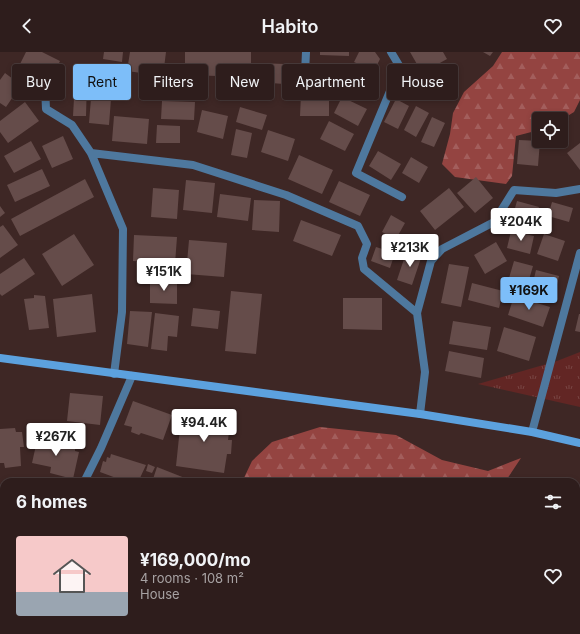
<!DOCTYPE html>
<html lang="en">
<head>
<meta charset="utf-8">
<style>
  body { margin:0; font-family:Inter,sans-serif; background:#362625; color:#f1f3f6; height:100vh; display:flex; flex-direction:column; font-size:15px; white-space:nowrap }
  * { box-sizing:border-box; margin:0 }
  p { font-size:13px; color:#a7a2a3 }
  .icon { flex:none; width:22px; height:22px; fill:none; stroke:currentColor; stroke-width:2; stroke-linecap:round; stroke-linejoin:round }
  .map { position:relative; flex:1; overflow:hidden }
  .panel { position:absolute; left:0px; top:426px; width:580px; height:156px; display:flex; flex-direction:column; background:#2e1d1c; border-radius:12px 12px 0 0; box-shadow:0 2px 6px #0003,0 0 0 1px #493b3b }
  .panel>* { flex:none }
  .top-card { position:absolute; left:12px; top:12px; width:556px; height:36px; display:flex; gap:8px }
  .controls { position:absolute; left:532px; top:60px; display:grid; gap:8px }
  .controls a { display:grid; place-items:center; width:36px; height:36px; border-radius:4px; background:#2e1d1c; box-shadow:0 2px 6px #0003,0 0 0 1px #493b3b; font-size:20px }
  .price { position:absolute; translate:-50% -34px; padding:0 9px; border-radius:4px; background:#fff; color:#222; font-size:13px; line-height:26px; filter:drop-shadow(0 1px 2px #0008) }
  .price::after { content:''; position:absolute; left:50%; top:24px; width:12px; height:9px; margin-left:-6px; background:inherit; clip-path:polygon(0 0,100% 0,50% 100%) }
  .price.selected { background:#7dbef9; color:#111 }
  ul { padding:0; list-style:none }
  li { display:flex; align-items:center; gap:12px; height:100px; padding:0 16px }
  li+li { border-top:1px solid #493b3b }
  li span { display:grid; place-items:center; flex:none; width:112px; height:80px; border-radius:4px; color:#555 }
  li>.icon { margin-inline-start:auto }
  span .icon { width:48px; height:48px; fill:#fffc; stroke-width:1 }
  li b { font-size:17px }
  h2 { display:flex; justify-content:space-between; align-items:center; height:48px; padding:0 16px; font-size:17px }
  .tag { padding:0 14px; border-radius:4px; background:#2e1d1c; box-shadow:0 2px 6px #0003,0 0 0 1px #493b3b; font-size:14px; line-height:36px }
  .tag.selected { background:#7dbef9; color:#111 }
  header { display:flex; justify-content:space-between; align-items:center; height:52px; padding:0 16px; background:#2e1d1c; font-size:18px; font-weight:600 }
  .map>svg:first-child { display:block }
  .grass { fill:url(#grass-tufts) }
  .forest { fill:url(#forest-firs) }
  .building { fill:#654c4a }
  .lines { fill:none; stroke-linecap:round; stroke-linejoin:round }
  .lane { stroke:#4e789e; stroke-width:8 }
  .street { stroke:#4e789e; stroke-width:8 }
  .secondary { stroke:#5ca1de; stroke-width:8 }
</style>
</head>
<body>
<header><svg class="icon" aria-label="back" viewBox="0 0 24 24"><path d="M15 5l-7 7 7 7"/></svg>Habito<svg class="icon" aria-label="heart" viewBox="0 0 24 24"><path d="M12 20l-8-8c-3-5 5-10 8-4 3-6 11-1 8 4z"/></svg></header>
<div class="map">
<svg width="580" height="582" viewBox="0 0 580 582">
  <defs>
    <pattern id="grass-tufts" width="24" height="20" patternUnits="userSpaceOnUse"><rect width="24" height="20" fill="#622624"/><path d="M3 7l-1-3M5 7V3M7 7l1-3M15 17l-1-3M17 17v-4M19 17l1-3" fill="none" stroke="#784543"/></pattern>
    <pattern id="forest-firs" width="22" height="20" patternUnits="userSpaceOnUse"><rect width="22" height="20" fill="#944441"/><path d="M5 1l3.5 6h-7zM16 11l3.5 6h-7z" fill="#a35e5c"/></pattern>
  </defs>
  <rect width="100%" height="100%" fill="#3e2725"/>
  <!-- grass -->
  <path class="grass" d="M 580,300 L 580,355 L 478,332 L 557,309 Z"/>
  <!-- forest -->
  <path class="forest" d="M 502,0 L 580,0 L 580,48 L 574,60 L 561,68 L 561,67 L 539,67 L 539,78 L 516,84 L 512,124 L 506,132 L 455,125 L 442,112 L 450,82 L 453,61 L 464,40 L 493,14 Z
    M 320,375 L 396,383 L 442,408 L 488,419 L 521,406 L 505,430 L 242,430 L 252,409 L 272,390 Z
    M 127,578 L 204,578 L 202,582 L 124,582 Z"/>
  <!-- building -->
  <path class="building" d="M 26,0 L 42,0 L 60,9 L 51,28 L 20,12 Z
    M 104,0 L 123,0 L 122,10 L 103,7 Z
    M 130,0 L 166,0 L 163,24 L 127,19 Z
    M 185,0 L 251,0 L 251,25 L 185,23 Z
    M 320,0 L 349,0 L 349,4 L 320,3 Z
    M 359,0 L 375,0 L 380,7 L 374,19 L 354,10 Z
    M 410,0 L 443,0 L 447,7 L 422,21 Z
    M 483,0 L 493,0 L 490,4 Z
    M 258,11 L 285,12 L 284,32 L 257,30 Z
    M 341,11 L 342,27 L 315,27 L 315,12 Z
    M 450,16 L 458,37 L 426,49 L 418,27 Z
    M 5,21 L 21,33 L 6,55 L 0,51 L 0,28 Z
    M 351,21 L 371,30 L 364,45 L 344,35 Z
    M 75,28 L 87,29 L 86,64 L 73,64 Z
    M 301,42 L 329,43 L 329,64 L 300,64 Z
    M 342,45 L 367,57 L 358,74 L 334,61 Z
    M 91,46 L 111,47 L 109,73 L 89,71 Z
    M 396,47 L 409,54 L 398,77 L 384,70 Z
    M 162,49 L 195,50 L 194,68 L 161,67 Z
    M 25,50 L 39,69 L 8,91 L 0,80 L 0,69 Z
    M 416,54 L 429,61 L 416,85 L 404,78 Z
    M 240,55 L 267,63 L 262,78 L 236,70 Z
    M 202,58 L 228,64 L 223,87 L 197,80 Z
    M 114,64 L 149,67 L 147,92 L 112,89 Z
    M 432,65 L 445,71 L 434,95 L 421,90 Z
    M 329,69 L 354,82 L 345,99 L 320,87 Z
    M 157,73 L 180,74 L 180,91 L 156,91 Z
    M 236,77 L 252,81 L 247,106 L 231,103 Z
    M 268,78 L 295,87 L 288,109 L 261,100 Z
    M 63,84 L 73,107 L 52,116 L 42,94 Z
    M 519,88 L 540,89 L 538,114 L 517,112 Z
    M 31,89 L 41,107 L 14,121 L 4,104 Z
    M 580,91 L 580,118 L 567,101 Z
    M 378,99 L 401,112 L 391,128 L 369,114 Z
    M 299,103 L 333,118 L 322,142 L 288,127 Z
    M 411,105 L 428,115 L 419,131 L 402,121 Z
    M 42,117 L 50,134 L 15,150 L 7,133 Z
    M 476,125 L 493,146 L 475,161 L 457,141 Z
    M 85,127 L 94,145 L 20,184 L 11,167 Z
    M 186,128 L 215,131 L 212,161 L 183,158 Z
    M 339,129 L 370,143 L 360,164 L 329,150 Z
    M 153,136 L 179,138 L 177,167 L 151,165 Z
    M 449,136 L 464,155 L 435,178 L 420,159 Z
    M 220,142 L 251,146 L 248,169 L 217,165 Z
    M 254,148 L 280,149 L 279,180 L 252,178 Z
    M 517,149 L 539,155 L 533,176 L 511,170 Z
    M 552,150 L 573,156 L 569,170 L 548,164 Z
    M 0,154 L 5,161 L 0,165 Z
    M 391,163 L 405,171 L 396,187 L 382,180 Z
    M 301,168 L 341,183 L 332,204 L 293,189 Z
    M 3,173 L 18,193 L 0,206 L 0,175 Z
    M 511,179 L 534,184 L 530,202 L 507,196 Z
    M 74,182 L 94,213 L 62,234 L 42,202 Z
    M 544,182 L 565,189 L 558,209 L 537,202 Z
    M 134,183 L 177,185 L 175,212 L 133,209 Z
    M 189,188 L 227,191 L 224,225 L 186,222 Z
    M 496,190 L 507,209 L 485,222 L 474,203 Z
    M 376,195 L 395,201 L 390,216 L 371,209 Z
    M 407,198 L 422,203 L 412,233 L 397,228 Z
    M 24,206 L 35,222 L 2,244 L 0,242 L 0,222 Z
    M 514,209 L 533,214 L 526,238 L 507,233 Z
    M 449,212 L 469,215 L 461,255 L 441,251 Z
    M 536,218 L 559,224 L 554,245 L 531,239 Z
    M 150,229 L 177,229 L 177,252 L 150,251 Z
    M 472,231 L 503,239 L 499,256 L 468,248 Z
    M 231,239 L 262,242 L 256,302 L 225,299 Z
    M 92,242 L 96,280 L 57,285 L 53,247 Z
    M 34,243 L 45,244 L 49,276 L 29,278 L 24,247 L 34,246 Z
    M 514,244 L 550,255 L 543,275 L 508,263 Z
    M 343,246 L 382,246 L 382,278 L 343,277 Z
    M 193,256 L 220,259 L 218,277 L 191,274 Z
    M 130,259 L 152,260 L 148,295 L 127,292 Z
    M 155,261 L 179,264 L 177,285 L 168,284 L 167,299 L 151,297 Z
    M 579,262 L 580,262 L 580,280 L 575,279 Z
    M 453,269 L 491,275 L 487,298 L 449,292 Z
    M 504,275 L 536,285 L 529,309 L 497,299 Z
    M 449,299 L 484,306 L 481,326 L 445,319 Z
    M 70,341 L 103,344 L 100,373 L 67,369 Z
    M 133,349 L 172,363 L 163,388 L 141,381 L 139,383 L 131,380 L 132,375 L 124,373 Z
    M 193,361 L 220,364 L 219,371 L 230,372 L 228,388 L 232,388 L 231,402 L 227,402 L 224,421 L 176,414 L 181,366 L 193,367 Z
    M 15,376 L 16,380 L 22,380 L 24,395 L 20,395 L 21,414 L 5,416 L 4,411 L 0,411 L 0,377 Z
    M 38,384 L 75,393 L 75,399 L 79,400 L 73,427 L 50,421 L 51,415 L 32,411 Z
    M 111,402 L 146,413 L 140,426 L 137,426 L 136,430 L 127,430 L 100,420 L 103,409 L 106,410 L 107,405 L 110,406 Z
    M 148,412 L 155,415 L 152,421 L 146,419 Z
    M 157,415 L 195,430 L 152,430 Z
    M 3,461 L 4,461 L 4,477 L 1,477 Z
    M 2,508 L 4,508 L 4,537 L 2,537 L 2,527 L 0,526 Z
    M 576,573 L 580,574 L 580,582 L 570,582 L 571,578 L 576,578 Z
    M 43,578 L 52,578 L 60,582 L 41,582 Z
    M 240,578 L 284,578 L 283,582 L 239,582 Z
    M 293,578 L 330,578 L 329,582 L 291,582 Z
    M 340,578 L 343,578 L 356,582 L 339,582 Z
    M 508,578 L 517,578 L 516,581 Z
    M 526,578 L 541,578 L 540,582 L 525,582 Z
    M 547,578 L 562,578 L 561,582 L 546,582 Z"/>
  <g class="lines">
    <!-- lane -->
    <path class="lane" d="M 391,0 L 400,15 L 356,121 L 402,145
      M 305,21 L 306,0"/>
    <!-- street -->
    <path class="street" d="M 45,35 L 46,57 L 72,73 L 91,101 L 123,177 L 122,260 L 114,322
      M 91,101 L 193,113 L 286,143 L 358,174 L 367,192 L 362,206 L 364,217 L 417,261
      M 420,362 L 425,320 L 417,261 L 431,209 L 442,197 L 494,170 L 514,138 L 556,141 L 580,137
      M 532,380 L 580,201
      M 84,430 L 101,396 L 132,324
      M 408,578 L 423,582
      M 24,582 L 25,578
      M 228,582 L 229,578"/>
    <!-- secondary -->
    <path class="secondary" d="M 0,306 L 420,362 L 532,380 L 580,391"/>
  </g>
</svg>
<div class="controls">
<a><svg class="icon" aria-label="locate" viewBox="0 0 24 24"><circle cx="12" cy="12" r="6"/><path d="M12 2v4M12 18v4M2 12h4M18 12h4"/></svg></a>
</div>
<b class="price" style="left:521px;top:190px">¥204K</b>
<b class="price" style="left:410px;top:216px">¥213K</b>
<b class="price" style="left:164px;top:240px">¥151K</b>
<b class="price selected" style="left:529px;top:259px">¥169K</b>
<b class="price" style="left:204px;top:391px">¥94.4K</b>
<b class="price" style="left:56px;top:405px">¥267K</b>
<div class="top-card">
<a class="tag">Buy</a>
<a class="tag selected">Rent</a>
<a class="tag">Filters</a>
<a class="tag">New</a>
<a class="tag">Apartment</a>
<a class="tag">House</a>
</div>
<section class="panel">
<h2>6 homes<svg class="icon" aria-label="filters" viewBox="0 0 24 24"><path d="M4 7h16M4 17h16"/><circle cx="9" cy="7" r="2"/><circle cx="15" cy="17" r="2"/></svg></h2>
<ul>
<li><span style="background:linear-gradient(#f6c9c9 70%,#9aa5b1 0)"><svg class="icon" aria-label="home" viewBox="0 0 24 24"><path d="M3 11l9-7 9 7M6 9v11h12V9"/></svg></span><div><b>¥169,000/mo</b><p>4 rooms · 108 m²</p><p>House</p></div><svg class="icon" aria-label="heart" viewBox="0 0 24 24"><path d="M12 20l-8-8c-3-5 5-10 8-4 3-6 11-1 8 4z"/></svg></li>
</ul>
</section>
</div>
</body>
</html>
